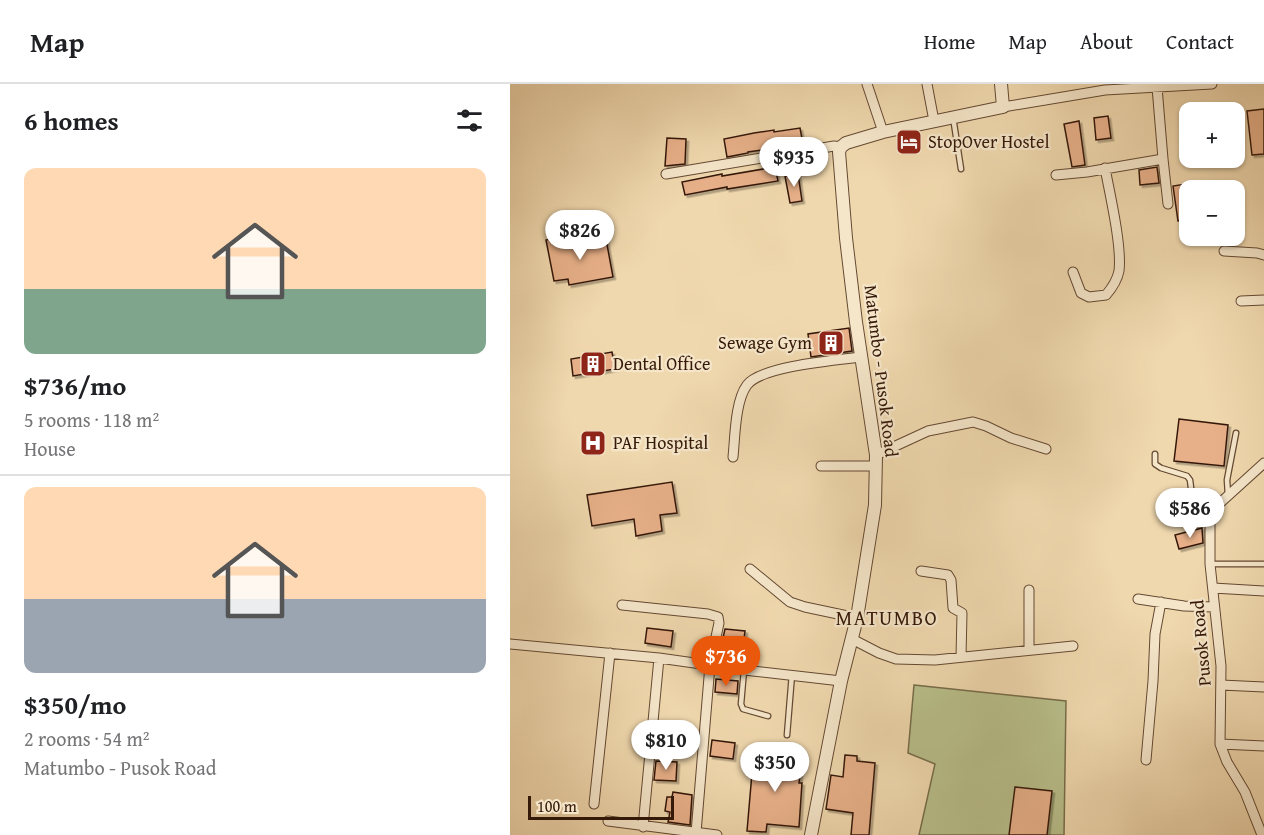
<!DOCTYPE html>
<html lang="en">
<head>
<meta charset="utf-8">
<style>
  body { margin:0; font-family:"Gentium Book Plus",serif; background:#f2f2f2; color:#202124; height:100vh; display:flex; flex-direction:column; font-size:22px; white-space:nowrap }
  * { box-sizing:border-box; margin:0 }
  p { font-size:20px; color:#757577 }
  .icon { flex:none; width:33px; height:33px; fill:none; stroke:currentColor; stroke-width:2; stroke-linecap:round; stroke-linejoin:round }
  .map { position:relative; flex:1; overflow:hidden }
  .sheet { display:flex; flex-direction:column; background:#fff; width:510px }
  .sheet>* { flex:none }
  .fabs { position:absolute; left:669px; top:18px; display:grid; gap:12px }
  .fabs a { display:grid; place-items:center; width:66px; height:66px; border-radius:12px; background:#fff; box-shadow:0 2px 4px #0004; font-size:30px }
  .scale { position:absolute; left:18px; bottom:15px; width:146px; box-sizing:border-box; padding-left:6px; border:3px solid #351909; border-top:0; font-size:16px; line-height:21px; white-space:nowrap; color:#351909; -webkit-text-stroke:4px #f5e6ca; paint-order:stroke }
  .price { position:absolute; translate:-50% -51px; padding:0 14px; border-radius:21px; background:#fff; color:#222; font-size:20px; line-height:39px; filter:drop-shadow(0 2px 3px #0008) }
  .price::after { content:''; position:absolute; left:50%; top:36px; width:18px; height:14px; margin-left:-9px; background:inherit; clip-path:polygon(0 0,100% 0,50% 100%) }
  .price.on { background:#ea580c; color:#fff }
  ul { padding:0; list-style:none }
  li { display:grid; align-content:center; gap:12px; height:318px; padding:0 24px }
  li+li { border-top:2px solid #e0e0e0 }
  li span { display:grid; place-items:center; height:186px; border-radius:12px; color:#555 }
  li>.icon { margin-inline-start:auto }
  span .icon { width:108px; height:108px; fill:#fffc; stroke-width:1 }
  li b { font-size:26px }
  h2 { display:flex; justify-content:space-between; align-items:center; height:72px; padding:0 24px; font-size:26px }
  header { display:flex; align-items:center; gap:36px; box-sizing:border-box; height:84px; padding:0 30px; background:#fff; border-bottom:2px solid #e0e0e0 }
  header strong { font-size:28px }
  nav { display:flex; gap:33px; margin-inline-start:auto; font-size:21px }
  main { display:flex; flex:1; min-height:0 }
  .map>svg:first-child { display:block }
  .green { fill:#b8bf8b; stroke:#766c4a; stroke-width:1.5 }
  .building { fill:#e7b089; stroke:#351909; stroke-width:1.5; filter:url(#shadow) }
  .lines { fill:none; stroke-linecap:round; stroke-linejoin:round }
  .service-casing { stroke:#644932; stroke-width:7 }
  .minor-casing { stroke:#644932; stroke-width:11 }
  .tertiary-casing { stroke:#644932; stroke-width:14 }
  .service { stroke:#f5e6ca; stroke-width:4.5 }
  .minor { stroke:#f5e6ca; stroke-width:9 }
  .tertiary { stroke:#f5e6ca; stroke-width:12 }
  .labels { text-anchor:middle; stroke-width:4.5; stroke-linejoin:round; paint-order:stroke }
  .poi-label { font-size:18px; fill:#351909; stroke:#f5e6ca; text-anchor:start }
  .street-label { font-size:18px; fill:#351909; stroke:#f5e6ca }
  .neighbourhood-label { font-size:20px; letter-spacing:1.5px; fill:#351909; stroke:#f5e6ca }
</style>
</head>
<body>
<header>
<strong>Map</strong>
<nav><a>Home</a><a>Map</a><a>About</a><a>Contact</a></nav>
</header>
<main>
<section class="sheet">
<h2>6 homes<svg class="icon" aria-label="filters" viewBox="0 0 24 24"><path d="M4 7h16M4 17h16"/><circle cx="9" cy="7" r="2"/><circle cx="15" cy="17" r="2"/></svg></h2>
<ul>
<li><span style="background:linear-gradient(#ffd9b3 65%,#7fa58c 0)"><svg class="icon" aria-label="home" viewBox="0 0 24 24"><path d="M3 11l9-7 9 7M6 9v11h12V9"/></svg></span><div><b>$736/mo</b><p>5 rooms · 118 m²</p><p>House</p></div></li>
<li><span style="background:linear-gradient(#ffd9b3 60%,#9aa5b1 0)"><svg class="icon" aria-label="home" viewBox="0 0 24 24"><path d="M3 11l9-7 9 7M6 9v11h12V9"/></svg></span><div><b>$350/mo</b><p>2 rooms · 54 m²</p><p>Matumbo - Pusok Road</p></div></li>
</ul>
</section>
<div class="map">
<svg width="754" height="751" viewBox="0 0 754 751">
  <defs>
    <filter id="shadow"><feDropShadow dx="2.5" dy="2.5" stdDeviation="0" flood-color="#0004"/></filter>
  </defs>
  <rect width="100%" height="100%" fill="#f0d8ae"/>
  <filter id="stains"><feTurbulence type="fractalNoise" baseFrequency=".00333" numOctaves="4"/><feColorMatrix values="0 0 0 0 .2 0 0 0 0 .09 0 0 0 0 .02 0 0 0 .5 -.17"/></filter>
  <radialGradient id="worn" r=".72"><stop offset=".6" stop-color="#630" stop-opacity="0"/><stop offset="1" stop-color="#630" stop-opacity=".3"/></radialGradient>
  <!-- green -->
  <path class="green" d="M 404,601 L 556,617 L 554,751 L 409,751 L 425,680 L 398,669 Z"/>
  <!-- building -->
  <path class="building" d="M 754,25 L 754,70 L 742,71 L 737,27 Z
    M 598,32 L 601,54 L 586,56 L 584,34 Z
    M 569,37 L 575,81 L 562,83 L 554,40 Z
    M 290,44 L 293,60 L 238,68 L 238,69 L 217,73 L 214,55 L 244,49 L 264,46 L 264,48 Z
    M 157,54 L 176,55 L 175,80 L 155,82 Z
    M 265,83 L 268,97 L 217,105 L 217,103 L 175,111 L 172,98 L 212,90 L 212,92 Z
    M 647,83 L 649,99 L 630,101 L 629,86 Z
    M 288,90 L 292,117 L 280,119 L 275,92 Z
    M 688,98 L 689,106 L 680,106 L 680,135 L 668,137 L 663,102 Z
    M 51,153 L 52,163 L 96,155 L 103,193 L 59,201 L 58,195 L 44,197 L 36,156 Z
    M 339,244 L 342,267 L 301,273 L 298,250 Z
    M 102,268 L 105,285 L 63,292 L 61,275 Z
    M 669,335 L 718,341 L 714,382 L 664,377 Z
    M 162,398 L 167,429 L 150,431 L 152,447 L 126,452 L 124,435 L 82,442 L 77,411 Z
    M 692,444 L 693,459 L 669,465 L 665,451 Z
    M 137,544 L 163,547 L 161,563 L 135,559 Z
    M 215,545 L 235,547 L 233,563 L 226,562 L 226,565 L 211,563 Z
    M 206,595 L 228,597 L 227,610 L 205,608 Z
    M 202,656 L 225,659 L 223,675 L 200,672 Z
    M 246,670 L 292,677 L 289,699 L 292,699 L 289,743 L 257,740 L 256,748 L 237,747 L 242,689 L 244,689 Z
    M 335,671 L 347,672 L 347,677 L 365,679 L 359,751 L 341,751 L 343,729 L 316,725 L 321,691 L 333,693 Z
    M 146,677 L 167,678 L 166,697 L 144,696 Z
    M 505,703 L 542,707 L 537,751 L 499,751 Z
    M 163,708 L 182,711 L 180,741 L 158,738 L 160,728 L 155,727 L 157,713 L 162,713 Z"/>
  <g class="lines">
    <!-- service casing -->
    <g class="service-casing">
      <path id="service" d="M 443,33 L 451,85
        M 645,370 L 645,380 L 651,384 L 677,392 L 680,396 L 682,412 L 700,428
        M 718,411 L 717,396 L 726,349
        M 700,480 L 754,480
        M 234,586 L 231,620 L 233,625 L 258,632
        M 277,651 L 282,590"/>
    </g>
    <!-- minor casing -->
    <g class="minor-casing">
      <path id="minor" d="M 357,0 L 373,48
        M 417,0 L 424,37
        M 647,3 L 653,75 L 658,120
        M 493,23 L 595,6 L 702,0
        M 156,90 L 324,62 L 331,63
        M 546,91 L 577,88 L 653,75
        M 714,167 L 747,169 L 754,171
        M 563,188 L 571,209 L 579,213 L 596,211 C 602,204 607,197 609,187 C 612,162 600,111 595,84
        M 731,217 L 754,216
        M 366,371 L 418,347 L 463,338 L 476,342 L 501,354 L 536,365
        M 223,373 C 225,354 225,317 237,301 C 251,282 328,276 352,273
        M 311,382 L 366,382
        M 240,485 L 280,518 L 295,523 L 347,534
        M 411,487 L 438,491 L 441,496 L 443,524 L 452,529 L 451,573
        M 703,504 L 754,507
        M 628,515 L 674,522 L 704,523
        M 112,521 L 198,530 L 208,533 L 209,539 L 200,581 L 186,749
        M 342,555 L 369,569 L 386,575 L 425,576 L 563,562
        M 0,560 L 149,574 L 234,586 L 331,597
        M 519,565 L 519,506
        M 711,601 L 754,603
        M 710,660 L 754,662
        M 636,676 L 643,597 L 645,550 L 651,518
        M 84,720 L 100,569
        M 98,737 L 207,751
        M 133,743 L 149,574
        M 752,751 L 735,708 L 717,678 L 710,660 L 711,582 L 700,480 L 700,428 L 754,379"/>
    </g>
    <!-- tertiary casing -->
    <g class="tertiary-casing">
      <path id="tertiary" d="M 301,751 L 331,597 L 347,534 L 365,421 L 366,371 L 346,238 L 336,154 L 329,68 L 331,63 L 336,59 L 373,48 L 493,23 L 491,0"/>
    </g>
    <!-- service -->
    <use href="#service" class="service"/>
    <!-- minor -->
    <use href="#minor" class="minor"/>
    <!-- tertiary -->
    <use href="#tertiary" class="tertiary"/>
  </g>
  <!-- icons -->
  <defs>
    <g id="hotel-square" transform="scale(1.35)"><rect x="-9" y="-9" width="18" height="18" rx="4" fill="#8f2418" stroke="#f5e6ca"/><path d="M-6-4.5h1.5V1H6V5H4.5V3h-9V5H-6ZM-4 0a1.8 1.8 0 1 1 3.6 0ZM.5 0V-2.5h3Q6-2.5 6 0Z" fill="#fff"/></g>
    <g id="building-square" transform="scale(1.35)"><rect x="-9" y="-9" width="18" height="18" rx="4" fill="#8f2418" stroke="#f5e6ca"/><path d="M-4-6H4V6H1V3H-1V6H-4ZM-2.5-4.3h1.7v1.8h-1.7ZM.8-4.3h1.7v1.8H.8ZM-2.5-1h1.7V.8h-1.7ZM.8-1h1.7V.8H.8Z" fill="#fff"/></g>
    <g id="hospital-square" transform="scale(1.35)"><rect x="-9" y="-9" width="18" height="18" rx="4" fill="#8f2418" stroke="#f5e6ca"/><path d="M-5-5h3v3.5h4V-5h3V5h-3V1.5h-4V5h-3Z" fill="#fff"/></g>
  </defs>
  <g fill-rule="evenodd">
    <use href="#hotel-square" x="399" y="58"/>
    <use href="#building-square" x="321" y="259"/>
    <use href="#building-square" x="83" y="280"/>
    <use href="#hospital-square" x="83" y="359"/>
  </g>
  <g class="labels">
    <!-- poi labels -->
    <g class="poi-label">
      <text x="418" y="64">StopOver Hostel</text>
      <text x="302" y="265" text-anchor="end">Sewage Gym</text>
      <text x="103" y="286">Dental Office</text>
      <text x="103" y="365">PAF Hospital</text>
    </g>
    <!-- street labels -->
    <g class="street-label">
      <text transform="translate(371 287) rotate(83)" y="6">Matumbo - Pusok Road</text>
      <text transform="translate(691 559) rotate(-95)" y="6">Pusok Road</text>
    </g>
    <!-- neighbourhood labels -->
    <g class="neighbourhood-label">
      <text x="377" y="541">MATUMBO</text>
    </g>
  </g>
  <rect width="100%" height="100%" filter="url(#stains)"/>
  <rect width="100%" height="100%" fill="url(#worn)"/>
</svg>
<div class="fabs">
<a>+</a>
<a>−</a>
</div>
<div class="scale">100 m</div>
<b class="price" style="left:284px;top:104px">$935</b>
<b class="price" style="left:70px;top:177px">$826</b>
<b class="price" style="left:680px;top:455px">$586</b>
<b class="price on" style="left:216px;top:603px">$736</b>
<b class="price" style="left:156px;top:687px">$810</b>
<b class="price" style="left:265px;top:709px">$350</b>
</div>
</main>
</body>
</html>
